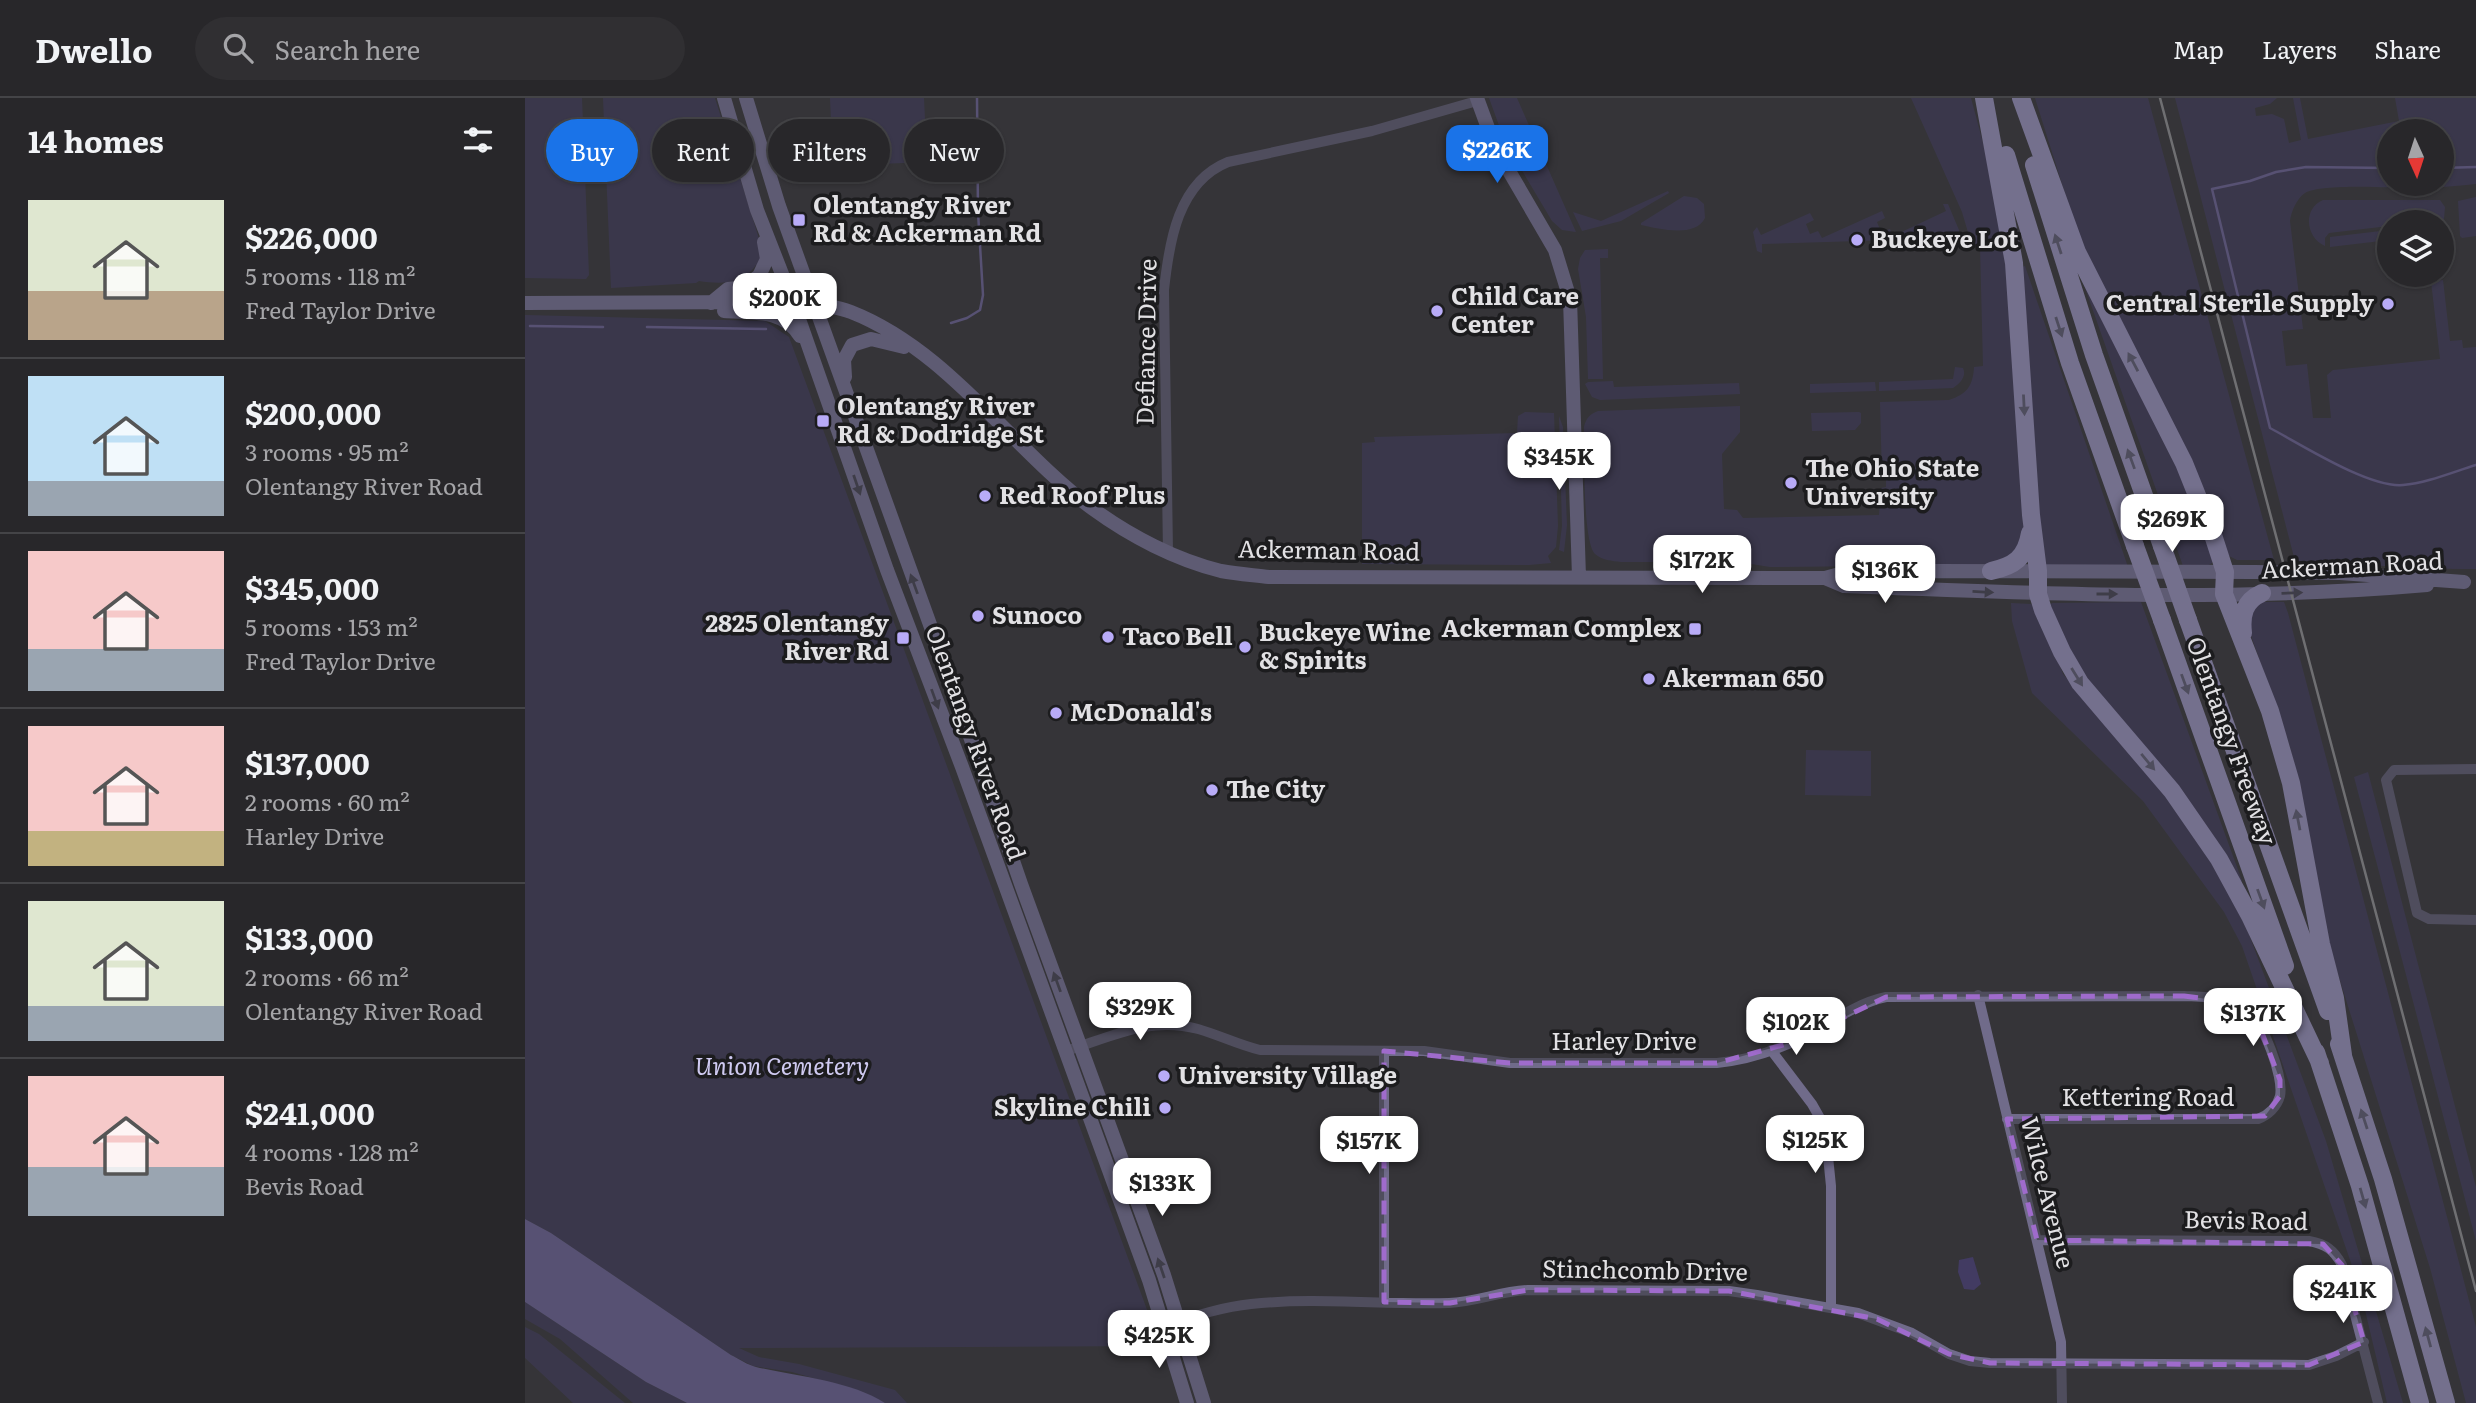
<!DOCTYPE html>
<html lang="en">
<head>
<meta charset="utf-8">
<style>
  body { margin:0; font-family:Literata,serif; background:#302f32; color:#f1f3f6; height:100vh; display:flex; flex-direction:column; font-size:26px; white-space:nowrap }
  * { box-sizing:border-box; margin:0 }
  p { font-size:23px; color:#a5a5a8 }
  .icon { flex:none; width:38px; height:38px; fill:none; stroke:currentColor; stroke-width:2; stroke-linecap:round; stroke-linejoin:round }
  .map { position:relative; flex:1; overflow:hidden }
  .details { display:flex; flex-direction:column; background:#28272a; width:525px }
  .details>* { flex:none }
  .hud { position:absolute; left:21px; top:21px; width:665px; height:63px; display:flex; gap:14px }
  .needle { width:46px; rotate:177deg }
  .tools { position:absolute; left:1852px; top:21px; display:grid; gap:14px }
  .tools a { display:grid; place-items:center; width:77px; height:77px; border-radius:50%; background:#28272a; box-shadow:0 2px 5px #0004,0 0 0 2px #444447; font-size:35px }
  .price { position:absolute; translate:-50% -60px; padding:0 16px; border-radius:14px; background:#fff; color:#222; font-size:23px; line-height:46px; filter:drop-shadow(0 2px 4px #0008) }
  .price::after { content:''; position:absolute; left:50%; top:42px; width:21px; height:16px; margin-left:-10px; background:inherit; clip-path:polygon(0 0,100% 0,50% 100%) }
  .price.current { background:#1a73e8; color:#fff }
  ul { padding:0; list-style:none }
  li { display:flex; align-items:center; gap:21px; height:175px; padding:0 28px }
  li+li { border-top:2px solid #444447 }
  li span { display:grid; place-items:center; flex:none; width:196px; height:140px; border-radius:0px; color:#555 }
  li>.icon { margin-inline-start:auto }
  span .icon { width:84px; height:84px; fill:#fffc; stroke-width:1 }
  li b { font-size:30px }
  h2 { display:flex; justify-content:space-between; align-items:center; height:84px; padding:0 28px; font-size:30px }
  .tag { padding:0 24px; border-radius:32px; background:#28272a; box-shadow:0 2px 5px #0004,0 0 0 2px #444447; font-size:24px; line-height:63px }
  .tag.current { background:#1a73e8; color:#fff }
  header { display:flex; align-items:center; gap:42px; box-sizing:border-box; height:98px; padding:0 35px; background:#28272a; border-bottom:2px solid #444447 }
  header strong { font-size:33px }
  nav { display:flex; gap:38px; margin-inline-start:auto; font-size:24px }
  .search { width:490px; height:63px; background:#302f32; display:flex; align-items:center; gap:18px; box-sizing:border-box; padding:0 24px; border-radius:38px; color:#a5a5a8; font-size:26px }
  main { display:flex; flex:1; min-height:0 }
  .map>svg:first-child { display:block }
  .green { fill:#423b62; fill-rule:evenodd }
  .water { fill:#8074ba }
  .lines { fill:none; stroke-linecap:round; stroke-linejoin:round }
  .stream { stroke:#8074ba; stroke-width:2.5 }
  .street { stroke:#706b8a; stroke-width:10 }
  .secondary { stroke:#9189ba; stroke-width:14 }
  .highway { stroke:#c1b8f4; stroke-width:18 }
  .rail { stroke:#b6b5b8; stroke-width:2.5 }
  .highway-bridge { stroke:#c1b8f4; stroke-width:18 }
  .oneway { fill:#6e6a89 }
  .oneway2 { fill:#4b485c }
  .marked { fill:none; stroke:#9f6bcc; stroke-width:5; stroke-dasharray:14 9; stroke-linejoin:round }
  .poi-dot { fill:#b8abf7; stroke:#1c1c1e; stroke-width:2.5 }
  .labels { text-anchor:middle; stroke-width:7; stroke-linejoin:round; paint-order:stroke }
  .poi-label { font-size:24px; font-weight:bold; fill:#e2e1e4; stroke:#1c1c1e; text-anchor:start }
  .street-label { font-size:24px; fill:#e2e1e4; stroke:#1c1c1e }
  .park-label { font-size:24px; font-style:italic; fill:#cfcaf1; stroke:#1c1c1e }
</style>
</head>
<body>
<header>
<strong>Dwello</strong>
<div class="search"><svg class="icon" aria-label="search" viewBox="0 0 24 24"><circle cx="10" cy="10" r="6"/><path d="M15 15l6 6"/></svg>Search here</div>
<nav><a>Map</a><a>Layers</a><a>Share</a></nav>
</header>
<main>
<section class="details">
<h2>14 homes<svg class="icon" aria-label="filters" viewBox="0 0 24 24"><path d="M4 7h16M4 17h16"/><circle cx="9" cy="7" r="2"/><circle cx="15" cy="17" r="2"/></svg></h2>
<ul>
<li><span style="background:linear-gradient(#dfe7d0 65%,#b9a48a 0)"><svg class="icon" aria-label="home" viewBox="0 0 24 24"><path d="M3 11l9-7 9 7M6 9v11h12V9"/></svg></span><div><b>$226,000</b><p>5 rooms · 118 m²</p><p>Fred Taylor Drive</p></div></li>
<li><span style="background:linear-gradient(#bfe0f5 75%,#9aa5b1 0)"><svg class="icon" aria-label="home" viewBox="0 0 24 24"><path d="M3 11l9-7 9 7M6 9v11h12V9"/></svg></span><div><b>$200,000</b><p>3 rooms · 95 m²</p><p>Olentangy River Road</p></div></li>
<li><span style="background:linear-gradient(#f6c9c9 70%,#9aa5b1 0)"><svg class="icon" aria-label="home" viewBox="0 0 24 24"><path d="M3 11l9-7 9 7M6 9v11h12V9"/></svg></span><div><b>$345,000</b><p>5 rooms · 153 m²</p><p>Fred Taylor Drive</p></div></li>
<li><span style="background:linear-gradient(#f6c9c9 75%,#c2b280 0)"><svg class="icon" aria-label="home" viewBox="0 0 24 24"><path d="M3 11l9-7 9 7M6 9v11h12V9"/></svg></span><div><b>$137,000</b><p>2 rooms · 60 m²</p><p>Harley Drive</p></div></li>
<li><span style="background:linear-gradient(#dfe7d0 75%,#9aa5b1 0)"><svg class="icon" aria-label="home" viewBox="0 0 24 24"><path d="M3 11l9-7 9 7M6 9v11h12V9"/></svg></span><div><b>$133,000</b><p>2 rooms · 66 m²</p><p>Olentangy River Road</p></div></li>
<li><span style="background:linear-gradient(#f6c9c9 65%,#9aa5b1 0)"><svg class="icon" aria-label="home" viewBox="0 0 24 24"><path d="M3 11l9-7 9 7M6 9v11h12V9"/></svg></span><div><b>$241,000</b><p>4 rooms · 128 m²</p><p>Bevis Road</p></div></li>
</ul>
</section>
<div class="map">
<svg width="1951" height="1305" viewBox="0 0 1951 1305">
  <rect width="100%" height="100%" fill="#353438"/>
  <!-- green -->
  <path class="green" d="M 0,0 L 57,0 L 64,177 L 61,181 L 0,180 Z
    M 78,0 L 190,0 L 236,147 L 235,168 L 231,167 C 218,187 195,186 174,183 L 171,185 L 86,190 Z
    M 305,0 L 399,0 L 402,64 L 308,68 Z
    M 964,0 L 992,0 L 1051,134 L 1037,132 L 1027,123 L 980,44 Z
    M 1386,0 L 1446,0 L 1461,56 L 1479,145 L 1501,439 L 1497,453 L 1465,466 L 1452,467 L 1245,469 L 1214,464 L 1096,464 C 1087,463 1077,462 1070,456 C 1057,442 1060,352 1059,329 C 1061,320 1065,316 1073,313 L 1215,308 L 1215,334 L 1197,356 L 1199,411 L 1212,412 L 1218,420 L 1354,417 L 1356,390 L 1361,389 L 1361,380 L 1357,380 L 1355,304 L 1424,302 C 1442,296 1448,288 1449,269 L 1458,268 L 1455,148 L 1447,148 L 1437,114 Z
    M 1510,0 L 1623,0 L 1749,462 L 1712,462 L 1700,456 L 1683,399 L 1568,172 L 1547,118 Z
    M 1650,0 L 1752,0 L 1745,6 L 1730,10 L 1731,18 L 1747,16 L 1759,21 L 1764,45 L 1776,42 L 1768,0 L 1775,0 L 1783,41 L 1874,23 L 1870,0 L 1951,0 L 1951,86 C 1931,88 1911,90 1890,90 C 1868,90 1797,85 1780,95 C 1772,100 1766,114 1765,123 L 1778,231 L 1757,233 L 1761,268 L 1782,266 L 1788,320 L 1806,320 L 1802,277 L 1808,272 L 1915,261 L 1906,183 L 1918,182 L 1925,243 L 1937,242 L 1938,250 L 1951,249 L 1951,471 C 1891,472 1831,465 1770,463 ZM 1864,33 L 1916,33 L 1916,86 L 1864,86 Z
    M 1143,93 L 1144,95 L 1096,123 L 1057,133 L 1048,114 L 1076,123 Z
    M 1159,98 L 1172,100 L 1179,106 L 1180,120 C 1170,140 1135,131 1116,127 L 1116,125 Z
    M 1951,99 L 1951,138 L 1937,140 L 1935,138 L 1933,103 Z
    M 1798,102 L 1915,102 L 1920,109 L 1919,121 L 1887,124 L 1885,115 L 1872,117 L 1873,124 L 1864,124 L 1864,128 L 1804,135 L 1800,140 L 1800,148 C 1781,140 1777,111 1798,102 Z
    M 1418,106 L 1423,106 L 1434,132 L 1435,146 L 1432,149 L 1431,140 L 1237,146 L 1237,155 L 1232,153 L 1228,134 L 1232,129 L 1236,137 L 1285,115 L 1289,122 L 1281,126 L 1285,136 L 1293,133 L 1297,140 L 1357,113 L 1360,120 L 1352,124 L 1356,134 L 1365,131 L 1368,138 L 1421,113 Z
    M 1864,132 L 1864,142 L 1805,149 L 1805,139 Z
    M 1083,151 L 1083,160 L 1075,160 L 1078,281 L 1063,281 L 1061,219 L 1053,171 L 1055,160 L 1060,152 Z
    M 1500,168 L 1603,469 L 1519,467 L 1515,464 L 1497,169 Z
    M 1561,186 L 1651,361 L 1688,459 L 1687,465 L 1682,468 L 1658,468 L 1559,187 Z
    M 0,217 L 240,223 L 264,239 L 628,1228 L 629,1240 L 624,1248 L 214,1250 L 234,1259 L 274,1266 L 370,1292 L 382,1305 L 360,1305 L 330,1292 L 267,1274 L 228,1268 L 206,1257 L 26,1135 L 0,1121 Z
    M 1430,269 L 1438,270 C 1442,278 1435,286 1428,290 L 1354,293 L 1354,284 L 1428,281 Z
    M 1088,283 L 1089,289 L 1214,285 L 1215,296 L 1075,302 L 1067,299 L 1060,286 L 1063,284 Z
    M 1350,284 L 1351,293 L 1285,295 L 1285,286 Z
    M 1000,314 L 1029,315 L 1033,428 L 1031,449 L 1023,458 L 1026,465 L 1004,467 L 837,466 L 837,345 L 850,344 L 849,339 L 992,335 L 993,318 Z
    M 1334,314 L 1336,315 L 1336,325 L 1330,332 L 1287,333 L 1286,315 Z
    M 1034,318 L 1038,329 L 1042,427 L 1039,454 L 1034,452 L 1037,428 Z
    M 1616,504 L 1717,783 L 1713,785 L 1552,570 L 1525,507 L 1527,505 Z
    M 1737,504 L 1759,504 L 1763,515 L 1951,1229 L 1951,1305 L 1941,1305 L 1905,1170 L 1802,841 L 1777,697 L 1765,649 L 1723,529 L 1722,515 Z
    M 1486,505 L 1506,506 L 1512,510 L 1538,576 L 1612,661 L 1678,748 L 1722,831 L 1801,1043 L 1878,1305 L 1862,1305 L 1835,1191 L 1717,848 L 1699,814 L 1618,703 L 1507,595 L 1487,523 Z
    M 1281,652 L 1346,653 L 1346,698 L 1280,697 Z
    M 1843,674 L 1951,1089 L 1951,1143 L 1829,679 Z
    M 1448,1159 L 1456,1186 L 1449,1192 L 1439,1191 L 1433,1174 L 1434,1162 Z
    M 0,1204 L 121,1284 L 162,1305 L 108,1305 L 35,1241 L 0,1221 Z
    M 0,1229 L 14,1236 L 100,1305 L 48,1305 L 0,1260 Z"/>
  <!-- water -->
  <path class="water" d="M 0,1121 L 26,1135 L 206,1257 C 214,1261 223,1267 231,1269 C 270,1278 326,1283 360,1305 L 162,1305 L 121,1284 L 0,1204 Z"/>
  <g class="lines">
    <!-- stream -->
    <path class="stream" d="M 1864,70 L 1781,69 L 1751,74 L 1725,83 L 1687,91 L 1745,330 C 1777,347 1844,390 1878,387 C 1902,385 1928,374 1951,367
      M 1916,70 L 1951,69
      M 426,225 L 442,220 L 455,212 L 458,197 L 453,114 L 452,0
      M 5,228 L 78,229
      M 122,229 L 241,231"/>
    <!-- street -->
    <path class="street" d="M 643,454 L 639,192 C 644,144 653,84 703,64 L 847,33 L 952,3
      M 1951,671 L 1869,672 L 1861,682 L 1892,815 L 1904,821 L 1951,822
      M 1453,897 L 1536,1244 L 1537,1305
      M 1246,952 L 1287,1006 L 1300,1029 L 1306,1088 L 1306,1209
      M 541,953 C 586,939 624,918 673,931 C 694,937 714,947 735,952 L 899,953 L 985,965 L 1192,965 C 1224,962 1258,950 1287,935 C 1311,921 1333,905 1361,899 L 1659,898 C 1681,899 1704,898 1722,912 C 1738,923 1759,979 1755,998 C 1752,1009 1743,1017 1733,1021 L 1482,1021
      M 1512,1142 L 1784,1143 C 1801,1146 1809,1152 1817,1167 L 1853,1305
      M 859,1204 L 859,953
      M 639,1228 C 667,1219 696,1209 726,1206 C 792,1199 858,1207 924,1205 C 951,1204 976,1193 1003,1192 L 1204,1193 L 1232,1197 L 1333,1215 L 1387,1235 L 1424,1256 L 1445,1263 L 1465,1265 L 1784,1267 L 1811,1258 L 1839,1244"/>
    <!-- secondary -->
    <path class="secondary" d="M 199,0 L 232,112 L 268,204 L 362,472 L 437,669 L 624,1182 L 662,1305
      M 221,0 L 254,108 L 438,618 L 496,786 L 639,1177 L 679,1305
      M 952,0 L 970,49 L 1030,152 L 1045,201 L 1054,479
      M 0,205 L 268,204 C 287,206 308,207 326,214 C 423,252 486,350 568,411 C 605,438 651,462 696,473 C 712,476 728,477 744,479 L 1300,480 L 1318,475 L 1412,473 L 1730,474 L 1815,475 L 1939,484
      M 186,205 L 203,191 L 219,189 L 234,178 L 242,161 L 239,144
      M 199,213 C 228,215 258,211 275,238
      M 320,279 L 319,262 L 327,247 L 346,241 L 379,249
      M 1300,480 L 1319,488 C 1513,496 1708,504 1902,487"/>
    <!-- highway -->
    <path class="highway" d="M 1459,0 L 1489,165 L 1506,417 L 1513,473 L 1513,496 L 1518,512 L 1537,554 L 1555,585 L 1647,693 L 1694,761 L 1725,818 L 1795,965
      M 1496,0 L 1552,154 L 1659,365 L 1688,437 L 1700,474 L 1699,496 L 1745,613 L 1766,685 L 1796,846 L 1810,900 L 1818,957
      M 1481,57 L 1545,265 L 1610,448
      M 1509,67 L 1569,257 L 1637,448
      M 1466,473 C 1489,468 1501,460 1505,435
      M 1637,522 L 1760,868
      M 1663,522 L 1803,913
      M 1718,535 C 1716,517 1719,503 1737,495
      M 1814,946 L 1858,1081 L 1921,1305
      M 1791,954 L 1835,1088 L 1895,1305"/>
    <!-- rail -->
    <path class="rail" d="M 1635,0 L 1951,1193"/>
    <!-- highway-bridge -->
    <path class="highway-bridge" d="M 1610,448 L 1637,522
      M 1637,448 L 1663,522"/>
  </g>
  <!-- one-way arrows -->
  <defs><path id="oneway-solid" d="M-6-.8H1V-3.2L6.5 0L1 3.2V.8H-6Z" transform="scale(1.75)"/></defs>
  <g class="oneway">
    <use href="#oneway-solid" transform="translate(1533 146) rotate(-108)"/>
    <use href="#oneway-solid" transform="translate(1534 229) rotate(72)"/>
    <use href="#oneway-solid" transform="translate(1608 264) rotate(-118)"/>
    <use href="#oneway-solid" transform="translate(1499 307) rotate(87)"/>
    <use href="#oneway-solid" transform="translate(1606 361) rotate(-110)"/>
    <use href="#oneway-solid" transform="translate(1552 579) rotate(58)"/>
    <use href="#oneway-solid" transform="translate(1660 586) rotate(70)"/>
    <use href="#oneway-solid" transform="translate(1623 664) rotate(50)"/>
    <use href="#oneway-solid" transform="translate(1773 722) rotate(-101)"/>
    <use href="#oneway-solid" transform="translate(1736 801) rotate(70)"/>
    <use href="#oneway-solid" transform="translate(1839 1021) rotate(-108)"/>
    <use href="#oneway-solid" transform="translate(1838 1100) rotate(74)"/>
    <use href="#oneway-solid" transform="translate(1903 1239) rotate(-105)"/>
  </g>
  <g class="oneway2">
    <use href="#oneway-solid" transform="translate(332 387) rotate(71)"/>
    <use href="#oneway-solid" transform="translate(389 486) rotate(-110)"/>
    <use href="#oneway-solid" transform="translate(1458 494) rotate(3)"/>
    <use href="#oneway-solid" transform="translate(1767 495) rotate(-2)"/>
    <use href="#oneway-solid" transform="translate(1582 496)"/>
    <use href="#oneway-solid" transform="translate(410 601) rotate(70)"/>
    <use href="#oneway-solid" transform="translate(532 884) rotate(-110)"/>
    <use href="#oneway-solid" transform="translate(636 1170) rotate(-109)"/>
  </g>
  <!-- marked area -->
  <path d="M0 0H1951V1305H0ZM 1659,898 L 1706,904 L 1731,919 L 1755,982 L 1755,998 L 1740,1018 L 1482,1021 L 1512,1142 L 1798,1146 L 1817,1167 L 1839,1244 L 1784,1267 L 1465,1265 L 1424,1256 L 1352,1221 L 1204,1193 L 1003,1192 L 925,1205 L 859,1204 L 859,953 L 985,965 L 1192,965 L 1265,945 L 1361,899 Z" fill="#353438" fill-opacity=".55" fill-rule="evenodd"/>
  <path class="marked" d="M 1659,898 L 1706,904 L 1731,919 L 1755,982 L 1755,998 L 1740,1018 L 1482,1021 L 1512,1142 L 1798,1146 L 1817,1167 L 1839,1244 L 1784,1267 L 1465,1265 L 1424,1256 L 1352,1221 L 1204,1193 L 1003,1192 L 925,1205 L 859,1204 L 859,953 L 985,965 L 1192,965 L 1265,945 L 1361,899 Z"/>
  <!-- markers -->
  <g class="poi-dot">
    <rect x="267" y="115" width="14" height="14" rx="3.5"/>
    <circle cx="1332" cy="142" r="7"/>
    <circle cx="1863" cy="206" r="7"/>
    <circle cx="912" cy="213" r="7"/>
    <rect x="291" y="316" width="14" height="14" rx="3.5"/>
    <circle cx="1266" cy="385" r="7"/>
    <circle cx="460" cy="398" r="7"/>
    <circle cx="453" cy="518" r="7"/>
    <rect x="1163" y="524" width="14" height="14" rx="3.5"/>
    <circle cx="583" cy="539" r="7"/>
    <rect x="371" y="533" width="14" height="14" rx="3.5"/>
    <circle cx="720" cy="549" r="7"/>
    <circle cx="1124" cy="581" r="7"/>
    <circle cx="531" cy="615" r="7"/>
    <circle cx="687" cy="692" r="7"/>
    <circle cx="639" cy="978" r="7"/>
    <circle cx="640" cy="1010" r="7"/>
  </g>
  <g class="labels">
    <!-- poi labels -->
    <g class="poi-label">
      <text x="288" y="116">Olentangy River<tspan x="288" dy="28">Rd &amp; Ackerman Rd</tspan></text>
      <text x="1346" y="150">Buckeye Lot</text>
      <text x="926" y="207">Child Care<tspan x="926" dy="28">Center</tspan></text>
      <text x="1849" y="214" text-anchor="end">Central Sterile Supply</text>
      <text x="312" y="317">Olentangy River<tspan x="312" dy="28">Rd &amp; Dodridge St</tspan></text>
      <text x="1280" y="379">The Ohio State<tspan x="1280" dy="28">University</tspan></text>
      <text x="474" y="406">Red Roof Plus</text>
      <text x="467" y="526">Sunoco</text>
      <text x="364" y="534" text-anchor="end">2825 Olentangy<tspan x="364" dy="28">River Rd</tspan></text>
      <text x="1156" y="539" text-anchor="end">Ackerman Complex</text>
      <text x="734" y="543">Buckeye Wine<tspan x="734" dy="28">&amp; Spirits</tspan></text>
      <text x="597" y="547">Taco Bell</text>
      <text x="1138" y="589">Akerman 650</text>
      <text x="545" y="623">McDonald's</text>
      <text x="701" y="700">The City</text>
      <text x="653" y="986">University Village</text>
      <text x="626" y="1018" text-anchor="end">Skyline Chili</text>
    </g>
    <!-- street labels -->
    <g class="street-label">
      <text transform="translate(622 244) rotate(-89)" y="8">Defiance Drive</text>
      <text transform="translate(804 453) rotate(1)" y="8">Ackerman Road</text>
      <text transform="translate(1827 468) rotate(-3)" y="8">Ackerman Road</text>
      <text transform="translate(1706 643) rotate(70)" y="8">Olentangy Freeway</text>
      <text transform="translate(450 645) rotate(70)" y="8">Olentangy River Road</text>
      <text x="1099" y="952">Harley Drive</text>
      <text x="1623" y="1008">Kettering Road</text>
      <text transform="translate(1522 1095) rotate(76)" y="8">Wilce Avenue</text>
      <text transform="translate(1721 1123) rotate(1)" y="8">Bevis Road</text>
      <text transform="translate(1120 1173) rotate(1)" y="8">Stinchcomb Drive</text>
    </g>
    <!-- park labels -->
    <g class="park-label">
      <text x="257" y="977">Union Cemetery</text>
    </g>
  </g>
</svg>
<div class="tools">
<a><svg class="needle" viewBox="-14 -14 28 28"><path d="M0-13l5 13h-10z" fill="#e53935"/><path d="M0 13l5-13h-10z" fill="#a5a5a8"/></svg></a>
<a><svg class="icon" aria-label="layers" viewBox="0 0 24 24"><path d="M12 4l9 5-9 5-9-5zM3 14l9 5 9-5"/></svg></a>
</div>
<b class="price current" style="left:972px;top:87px">$226K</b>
<b class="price" style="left:260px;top:235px">$200K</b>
<b class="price" style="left:1034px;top:394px">$345K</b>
<b class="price" style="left:1647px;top:456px">$269K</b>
<b class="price" style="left:1177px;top:497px">$172K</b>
<b class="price" style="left:1360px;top:507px">$136K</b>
<b class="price" style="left:615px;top:944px">$329K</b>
<b class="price" style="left:1728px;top:950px">$137K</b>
<b class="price" style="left:1271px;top:959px">$102K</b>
<b class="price" style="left:1290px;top:1077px">$125K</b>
<b class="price" style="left:844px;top:1078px">$157K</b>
<b class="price" style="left:637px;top:1120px">$133K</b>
<b class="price" style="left:1818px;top:1227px">$241K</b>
<b class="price" style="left:634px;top:1272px">$425K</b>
<div class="hud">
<a class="tag current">Buy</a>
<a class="tag">Rent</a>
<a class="tag">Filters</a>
<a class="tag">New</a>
</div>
</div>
</main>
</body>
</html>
